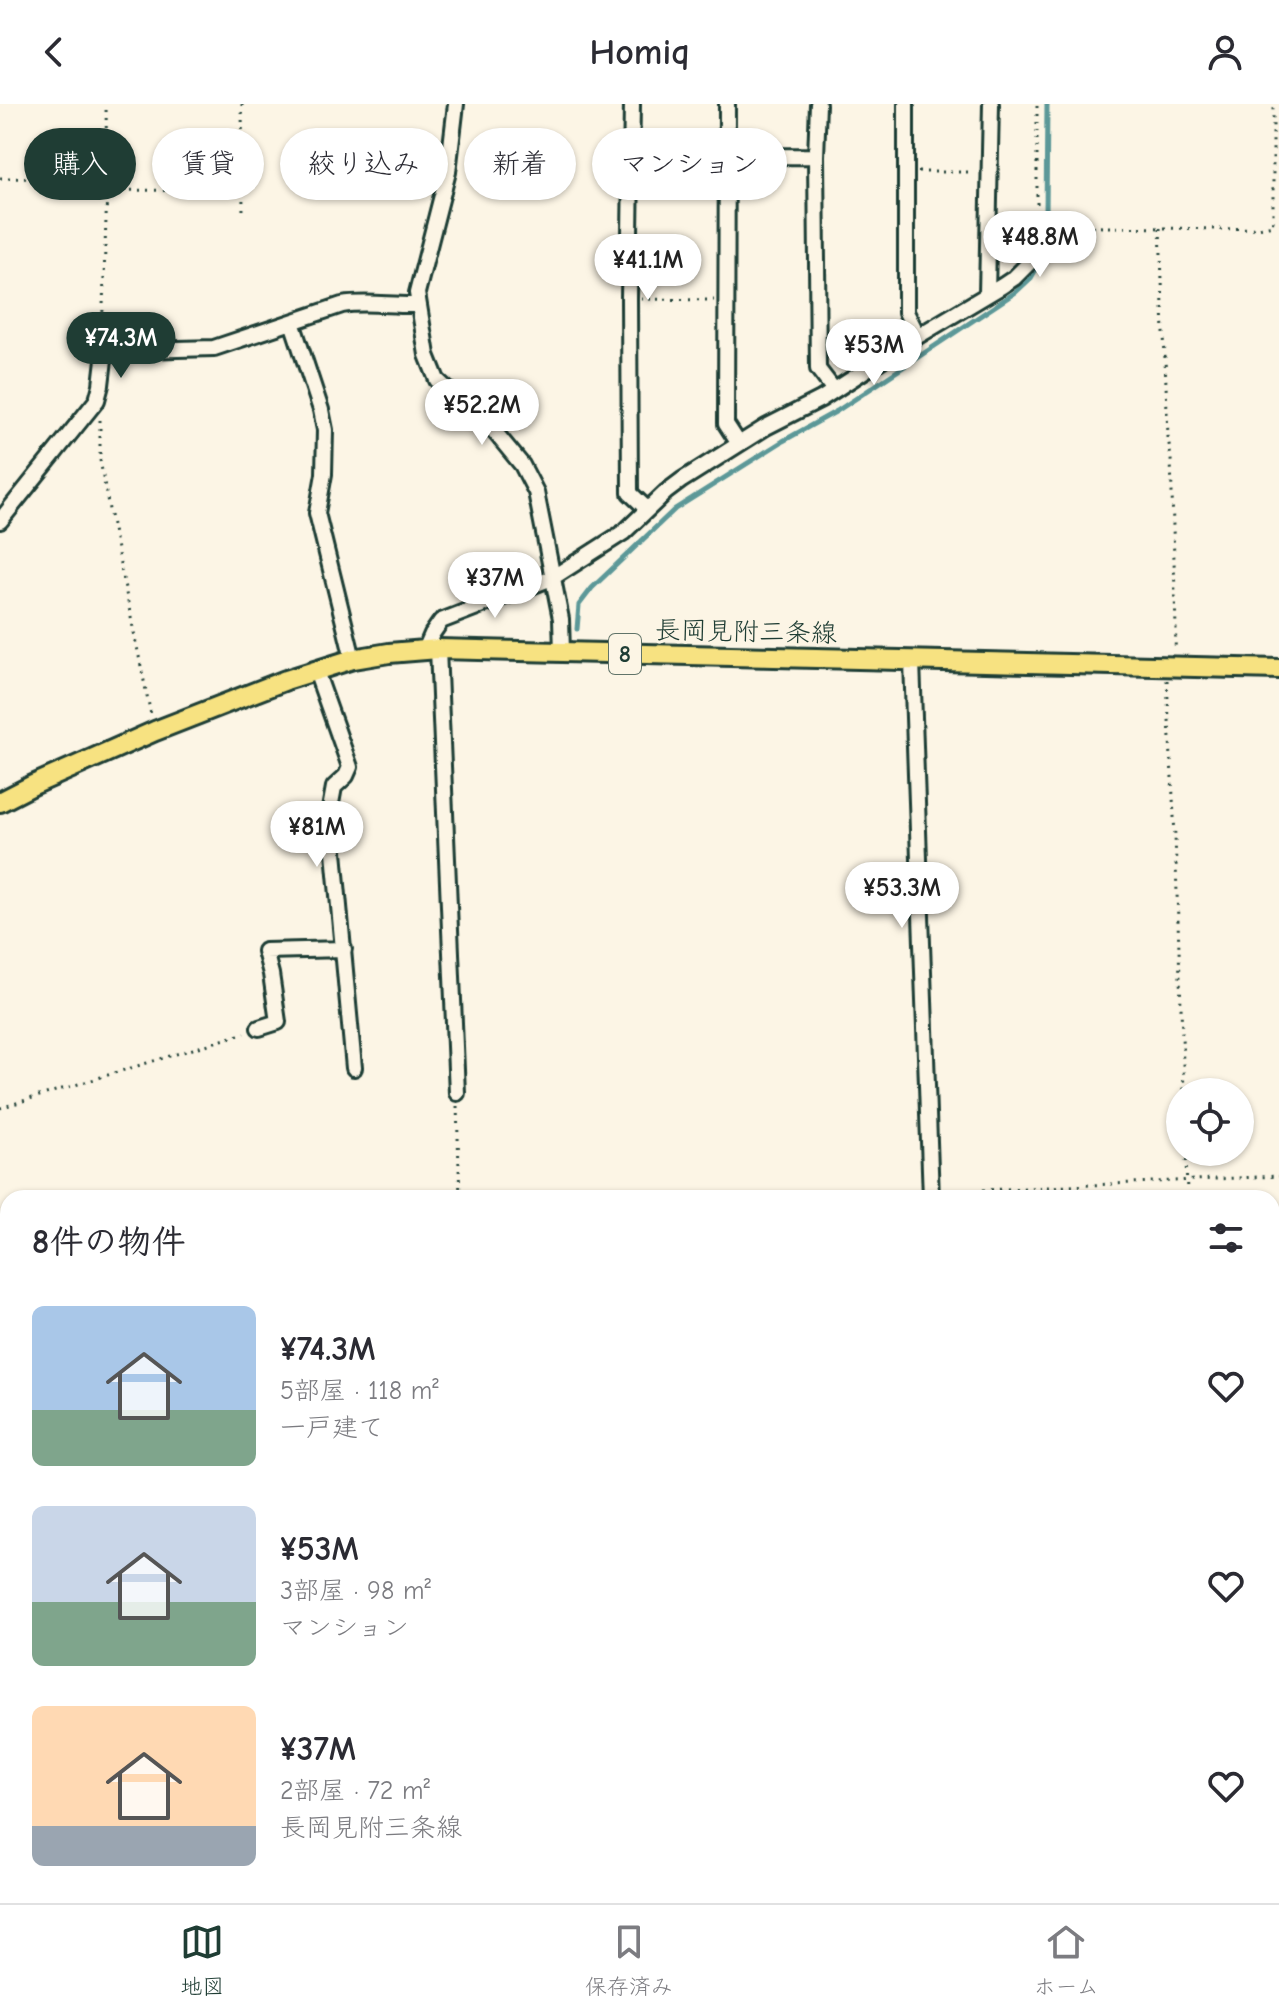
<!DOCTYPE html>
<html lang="ja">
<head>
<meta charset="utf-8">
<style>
  body { margin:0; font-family:"Comic Neue","Klee One",sans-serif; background:#f7f7f7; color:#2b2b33; height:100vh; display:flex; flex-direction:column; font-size:30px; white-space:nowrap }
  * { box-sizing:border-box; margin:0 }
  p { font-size:26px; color:#7c7c81 }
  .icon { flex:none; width:44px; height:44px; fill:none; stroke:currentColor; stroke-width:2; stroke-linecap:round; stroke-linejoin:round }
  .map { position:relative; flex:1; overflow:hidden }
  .side { position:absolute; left:0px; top:1086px; width:1280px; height:714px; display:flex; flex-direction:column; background:#fff; border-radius:24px 24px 0 0; box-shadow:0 2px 6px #0004 }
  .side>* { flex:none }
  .hud { position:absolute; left:24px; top:24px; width:800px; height:72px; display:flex; gap:16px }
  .controls { position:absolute; left:1166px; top:974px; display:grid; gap:16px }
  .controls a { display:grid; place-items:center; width:88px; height:88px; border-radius:50%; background:#fff; box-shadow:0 2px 6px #0004; font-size:40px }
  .price { position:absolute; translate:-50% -68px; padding:0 18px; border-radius:28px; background:#fff; color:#222; font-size:26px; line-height:52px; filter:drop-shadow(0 2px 4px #0008) }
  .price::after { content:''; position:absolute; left:50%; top:48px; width:24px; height:18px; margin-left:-12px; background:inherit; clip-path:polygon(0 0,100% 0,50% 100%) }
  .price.current { background:#1f3d34; color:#fff }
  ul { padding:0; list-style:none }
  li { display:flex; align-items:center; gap:24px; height:200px; padding:0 32px }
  li span { display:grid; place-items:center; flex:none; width:224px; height:160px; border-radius:12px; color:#555 }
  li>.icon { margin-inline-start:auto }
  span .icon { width:96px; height:96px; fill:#fffc; stroke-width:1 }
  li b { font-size:34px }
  h2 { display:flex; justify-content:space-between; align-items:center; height:96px; padding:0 32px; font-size:34px }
  .tag { padding:0 28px; border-radius:36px; background:#fff; box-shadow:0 2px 6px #0004; font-size:28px; line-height:72px }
  .tag.current { background:#1f3d34; color:#fff }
  header { display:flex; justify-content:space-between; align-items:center; height:104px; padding:0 32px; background:#fff; font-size:36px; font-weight:700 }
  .tabs { display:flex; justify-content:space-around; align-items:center; height:112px; border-top:2px solid #e1e1e2; background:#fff; font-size:22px; color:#7c7c81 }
  .tabs a { display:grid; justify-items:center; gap:4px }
  .tabs .current { color:#1f3d34 }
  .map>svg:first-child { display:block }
  .built { fill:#eee1c7 }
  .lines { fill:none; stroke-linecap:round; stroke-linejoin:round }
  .stream { stroke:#5b9898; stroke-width:5 }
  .minor-casing { stroke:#1f3d34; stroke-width:20 }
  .major-casing { stroke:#1f3d34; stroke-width:24 }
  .path { stroke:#1f3d34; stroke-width:3; stroke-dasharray:2 6; stroke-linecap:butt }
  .minor { stroke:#fcf5e5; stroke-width:14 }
  .major { stroke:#f7e281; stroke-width:18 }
  .labels { text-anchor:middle; stroke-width:6; stroke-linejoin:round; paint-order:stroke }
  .shield { fill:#fcf5e5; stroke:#617469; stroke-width:2 }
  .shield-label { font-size:24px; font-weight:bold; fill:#1f3d34 }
  .street-label { font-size:26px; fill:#1f3d34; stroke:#fcf5e5 }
</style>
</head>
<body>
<header><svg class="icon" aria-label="back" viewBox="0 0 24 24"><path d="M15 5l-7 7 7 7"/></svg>Homiq<svg class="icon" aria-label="person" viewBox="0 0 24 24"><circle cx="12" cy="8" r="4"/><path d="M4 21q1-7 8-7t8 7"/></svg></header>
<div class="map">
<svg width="1279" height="1799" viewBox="0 0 1279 1799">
  <rect width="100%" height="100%" fill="#fcf5e5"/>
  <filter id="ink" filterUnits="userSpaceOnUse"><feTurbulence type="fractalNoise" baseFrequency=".0125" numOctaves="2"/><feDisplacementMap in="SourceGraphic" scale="16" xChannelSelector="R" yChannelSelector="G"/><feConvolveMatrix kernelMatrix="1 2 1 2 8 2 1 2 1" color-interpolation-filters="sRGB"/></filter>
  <g filter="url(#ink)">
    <!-- built -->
    <path class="built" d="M 307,1792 L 446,1792 L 445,1799 L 278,1799 Z"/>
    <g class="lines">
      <!-- stream -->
      <path class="stream" d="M 577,525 L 579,501 L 592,484 L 675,405 L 783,337 L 837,307 L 1016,188 L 1031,174 L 1044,151 L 1046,112 L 1047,0"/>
      <!-- minor casing -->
      <g class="minor-casing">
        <path id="minor" d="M 456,0 L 448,68 L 417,189 L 427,251 L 437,276 L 450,288 L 476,305 L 522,361 L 536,388 L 561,515 L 562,548
          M 632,0 L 629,195 L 630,389 L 647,405
          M 727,0 L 726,320 L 739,340
          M 818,0 L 816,52 L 818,265 L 834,286
          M 906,0 L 906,208 L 918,232
          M 631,53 L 816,52
          M 987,190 L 991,0
          M 292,218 L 321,306 L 325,326 L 324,370 L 317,409 L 353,555
          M 0,417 L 97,296 L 101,281 L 105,247 L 214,244 L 342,201 C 367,197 392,202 418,201
          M 438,545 L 457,989
          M 425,546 L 432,530 L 441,517 L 552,474 L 624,428 L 666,388 L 682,376 L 766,323 L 821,295 L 918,232 L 1002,182 L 1014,174 L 1031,157 L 1035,142 L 1037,121
          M 912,557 L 931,1094
          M 316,567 L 350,663 L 346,672 L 334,683 L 330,705 L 354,964
          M 259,924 L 278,918 L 271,870 L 265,847 L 344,845
          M 1272,1322 L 1279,1316
          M 956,1792 L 956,1799
          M 1203,1792 L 1203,1799"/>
      </g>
      <!-- major casing -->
      <g class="major-casing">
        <path id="major" d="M 0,698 L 33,681 L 155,627 L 286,576 L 353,555 L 389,549 L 438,545 L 1279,565"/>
      </g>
      <!-- path -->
      <path class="path" d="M 242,0 L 243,111
        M 918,68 L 974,68
        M 0,74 L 107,75
        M 107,86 L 243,87
        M 1037,108 L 1037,0
        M 1052,122 L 1219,125 L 1258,124 L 1273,121 L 1273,0
        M 1160,124 L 1168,333 L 1171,354 L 1176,524 L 1175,547
        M 641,195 L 714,196
        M 102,232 L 107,86 L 106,0
        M 100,316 L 100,356 L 110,411 L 151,611
        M 1167,576 L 1175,732 L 1184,988
        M 457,1002 L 460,1094
        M 0,1004 L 245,929
        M 1186,1048 L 1187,1094
        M 943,1088 L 1279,1072
        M 0,1212 L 8,1211
        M 1272,1293 L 1279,1288
        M 1272,1421 L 1279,1421
        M 0,1431 L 8,1429
        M 0,1643 L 8,1642
        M 250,1799 L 280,1792
        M 450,1799 L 451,1792
        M 766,1799 L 766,1792"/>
      <!-- minor -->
      <use href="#minor" class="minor"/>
      <!-- major -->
      <use href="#major" class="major"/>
    </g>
  </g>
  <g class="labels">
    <!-- shield labels -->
    <rect class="shield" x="609" y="530" width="32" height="40" rx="6"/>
    <g class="shield-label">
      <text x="625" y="558">8</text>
    </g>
    <!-- street labels -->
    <g class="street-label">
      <text transform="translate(746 527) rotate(1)" y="9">長岡見附三条線</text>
    </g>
  </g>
</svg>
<div class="controls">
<a><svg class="icon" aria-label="locate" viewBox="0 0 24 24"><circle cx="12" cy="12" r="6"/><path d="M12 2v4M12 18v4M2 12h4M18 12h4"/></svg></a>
</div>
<b class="price" style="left:1040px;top:175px">¥48.8M</b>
<b class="price" style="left:648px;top:198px">¥41.1M</b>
<b class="price current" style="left:121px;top:276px">¥74.3M</b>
<b class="price" style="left:874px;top:283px">¥53M</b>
<b class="price" style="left:482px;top:343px">¥52.2M</b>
<b class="price" style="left:495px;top:516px">¥37M</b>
<b class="price" style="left:317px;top:765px">¥81M</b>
<b class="price" style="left:902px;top:826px">¥53.3M</b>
<div class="hud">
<a class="tag current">購入</a>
<a class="tag">賃貸</a>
<a class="tag">絞り込み</a>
<a class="tag">新着</a>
<a class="tag">マンション</a>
</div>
<section class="side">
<h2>8件の物件<svg class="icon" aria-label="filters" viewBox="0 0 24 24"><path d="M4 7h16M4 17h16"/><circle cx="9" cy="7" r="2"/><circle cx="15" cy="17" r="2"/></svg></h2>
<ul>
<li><span style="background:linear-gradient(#a9c7e8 65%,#7fa58c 0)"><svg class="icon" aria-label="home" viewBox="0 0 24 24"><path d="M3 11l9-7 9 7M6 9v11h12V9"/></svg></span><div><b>¥74.3M</b><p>5部屋 · 118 m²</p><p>一戸建て</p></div><svg class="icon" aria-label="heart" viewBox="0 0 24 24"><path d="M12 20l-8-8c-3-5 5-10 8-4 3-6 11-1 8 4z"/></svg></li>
<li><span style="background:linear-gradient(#c9d6e8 60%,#7fa58c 0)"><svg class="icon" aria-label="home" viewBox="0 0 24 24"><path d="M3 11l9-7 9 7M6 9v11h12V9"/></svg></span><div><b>¥53M</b><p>3部屋 · 98 m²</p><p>マンション</p></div><svg class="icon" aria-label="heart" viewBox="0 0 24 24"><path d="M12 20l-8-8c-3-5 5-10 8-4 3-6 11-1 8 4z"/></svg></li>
<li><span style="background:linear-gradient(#ffd9b3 75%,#9aa5b1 0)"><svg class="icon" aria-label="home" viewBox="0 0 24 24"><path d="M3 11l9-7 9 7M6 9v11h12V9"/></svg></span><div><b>¥37M</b><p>2部屋 · 72 m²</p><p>長岡見附三条線</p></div><svg class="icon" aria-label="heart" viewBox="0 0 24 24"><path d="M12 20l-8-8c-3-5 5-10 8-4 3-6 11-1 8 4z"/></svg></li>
</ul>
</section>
</div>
<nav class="tabs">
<a class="current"><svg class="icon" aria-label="map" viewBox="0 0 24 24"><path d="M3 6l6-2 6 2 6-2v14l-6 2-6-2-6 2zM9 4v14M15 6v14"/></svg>地図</a>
<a><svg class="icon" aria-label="saved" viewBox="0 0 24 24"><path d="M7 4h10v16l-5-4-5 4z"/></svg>保存済み</a>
<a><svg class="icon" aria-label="home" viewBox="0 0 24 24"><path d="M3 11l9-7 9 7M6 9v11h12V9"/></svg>ホーム</a>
</nav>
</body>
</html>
